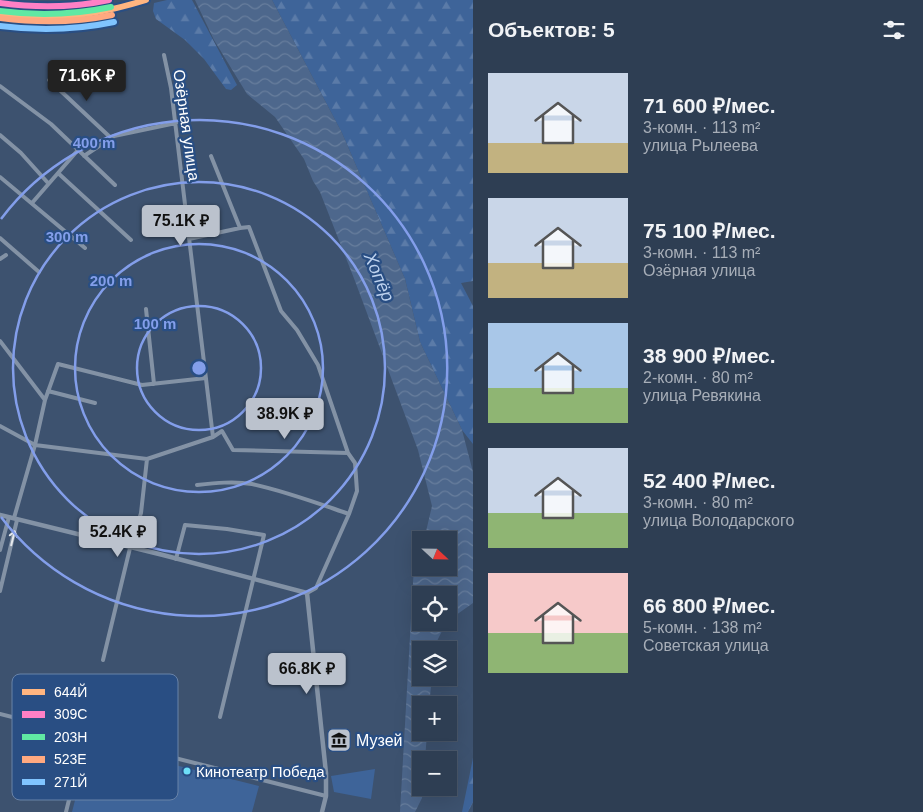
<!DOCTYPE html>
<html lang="ru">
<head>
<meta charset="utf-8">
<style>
  body { margin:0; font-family:Helvetica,sans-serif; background:#36455a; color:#f1f3f6; height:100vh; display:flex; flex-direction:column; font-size:19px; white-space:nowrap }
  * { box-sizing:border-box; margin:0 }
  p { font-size:16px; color:#a7aeb8 }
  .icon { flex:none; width:28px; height:28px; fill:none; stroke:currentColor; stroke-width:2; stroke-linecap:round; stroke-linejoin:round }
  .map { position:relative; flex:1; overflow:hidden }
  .sheet { display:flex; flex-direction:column; background:#2e3e53; width:450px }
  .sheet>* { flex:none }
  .needle { width:32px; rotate:112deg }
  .tools { position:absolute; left:412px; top:531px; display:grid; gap:10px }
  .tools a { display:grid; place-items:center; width:45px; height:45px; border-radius:0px; background:#2e3e53; box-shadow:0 5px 20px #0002,0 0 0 1px #49576a; font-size:25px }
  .price { position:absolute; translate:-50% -42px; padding:0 11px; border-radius:5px; background:#bbc2cd; color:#111; font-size:16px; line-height:32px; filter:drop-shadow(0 1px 2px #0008) }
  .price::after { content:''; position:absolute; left:50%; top:30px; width:15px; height:11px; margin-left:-8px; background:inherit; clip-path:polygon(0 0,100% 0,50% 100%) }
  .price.on { background:#222; color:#fff }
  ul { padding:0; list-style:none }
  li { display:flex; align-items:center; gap:15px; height:125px; padding:0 15px }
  li span { display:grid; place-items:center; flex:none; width:140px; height:100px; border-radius:0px; color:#555 }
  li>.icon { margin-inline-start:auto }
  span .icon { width:60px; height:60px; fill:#fffc; stroke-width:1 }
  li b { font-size:21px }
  h2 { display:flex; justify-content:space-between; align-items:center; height:60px; padding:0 15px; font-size:21px }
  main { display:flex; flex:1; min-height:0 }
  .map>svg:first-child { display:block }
  .forest { fill:url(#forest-firs) }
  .park { fill:#3e6499 }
  .water { fill:url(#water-waves) }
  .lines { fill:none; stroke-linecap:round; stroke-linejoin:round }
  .minor { stroke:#8392a5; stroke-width:4 }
  .tertiary { stroke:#8392a5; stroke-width:4.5 }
  .rail-1-casing { stroke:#294e83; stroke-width:10 }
  .rail-2-casing { stroke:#294e83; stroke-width:10 }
  .rail-3-casing { stroke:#294e83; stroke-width:10 }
  .rail-4-casing { stroke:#294e83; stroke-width:10 }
  .rail-5-casing { stroke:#294e83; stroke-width:10 }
  .rail-1 { stroke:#ffb580; stroke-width:6 }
  .rail-2 { stroke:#ff80c5; stroke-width:6 }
  .rail-3 { stroke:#60e9a3; stroke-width:6 }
  .rail-4 { stroke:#ffa980; stroke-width:6 }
  .rail-5 { stroke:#80c4ff; stroke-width:6 }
  .oneway { stroke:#e6e9ed }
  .ring { fill:none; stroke:#839eea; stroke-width:2.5 }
  .bus-dot { fill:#6ddff8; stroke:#294e83; stroke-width:2 }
  .labels { text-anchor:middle; stroke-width:4.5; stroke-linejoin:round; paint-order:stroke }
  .bus-label { font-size:15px; fill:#fff; stroke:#294e83; text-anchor:start }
  .street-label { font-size:16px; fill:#fff; stroke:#294e83 }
  .poi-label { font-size:16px; fill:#fff; stroke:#294e83; text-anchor:start }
  .water-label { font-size:18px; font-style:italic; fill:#bed2ee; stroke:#294e83 }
  .key { fill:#294e83; stroke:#6983a8; stroke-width:1 }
  .key-label { font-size:14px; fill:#fff }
  .centre { fill:#839eea; stroke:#294e83; stroke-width:2.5 }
  .ring-label { font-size:15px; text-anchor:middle; font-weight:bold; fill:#839eea; stroke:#294e83; stroke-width:4.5; stroke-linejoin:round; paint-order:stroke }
</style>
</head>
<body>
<main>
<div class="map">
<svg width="473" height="812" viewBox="0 0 473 812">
  <defs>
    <pattern id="forest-firs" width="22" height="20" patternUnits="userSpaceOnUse" patternTransform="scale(1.25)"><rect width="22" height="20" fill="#3e6499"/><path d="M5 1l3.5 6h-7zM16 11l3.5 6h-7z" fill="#5b7ba8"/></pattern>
    <pattern id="water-waves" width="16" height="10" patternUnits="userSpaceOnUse" patternTransform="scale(1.25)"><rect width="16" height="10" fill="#4d678c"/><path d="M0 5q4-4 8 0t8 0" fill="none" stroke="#687e9d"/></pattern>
  </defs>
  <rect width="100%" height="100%" fill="#3d526f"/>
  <!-- forest -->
  <path class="forest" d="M 167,0 L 192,0 L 237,85 L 231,90 L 226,89 L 204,59 L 185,40 L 156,19 L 153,11 L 154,3 Z
    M 272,0 L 473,0 L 473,281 L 461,283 L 473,306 L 473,444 L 462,430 L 420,342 L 405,279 L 342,133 Z
    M 473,758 L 473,802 L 468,812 L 462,812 Z"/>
  <!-- park -->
  <path class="park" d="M 107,748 L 259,786 L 252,812 L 72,812 L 86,757 L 104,762 Z
    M 375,769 L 371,799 L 334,792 L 331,776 Z"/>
  <!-- water -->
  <path class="water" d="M 195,0 L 272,0 L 342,133 L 405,279 L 420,342 L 462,430 L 473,472 L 473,603 L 449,620 L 449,595 L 421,595 L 421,622 L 446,623 L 435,645 L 434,650 L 421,650 L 421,678 L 432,678 L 429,705 L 421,705 L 421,732 L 427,733 L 425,760 L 421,760 L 422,798 L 415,812 L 400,812 L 414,566 L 421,547 L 421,568 L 449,568 L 449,540 L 424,540 L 432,506 L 418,450 L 355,281 L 320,192 L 313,181 L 304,159 L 275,117 L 247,94 L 214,40 Z"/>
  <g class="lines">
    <!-- minor -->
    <path class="minor" d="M 164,55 L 171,88 L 213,437
      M 49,80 L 111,138
      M 0,86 L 51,124 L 115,185
      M 0,135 L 21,153 L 48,183
      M 84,156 L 114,136 L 176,123
      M 211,156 L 240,228 L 249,227 L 281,311 L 297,330 L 318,365 L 348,453 L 355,463 L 357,491 L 349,514 L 316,588 L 307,593
      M 58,173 L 131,240
      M 0,177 L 85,248
      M 32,203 L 78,150
      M 0,238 L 39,272
      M 189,239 L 240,228
      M 0,259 L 6,255
      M 146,309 L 154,384
      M 0,341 L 45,400 L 35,445 L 14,518
      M 48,391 L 95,403
      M 45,400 L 58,364 L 142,385 L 206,378
      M 0,426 L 35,445 L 147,459 L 213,437 L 222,431 L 233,450 L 348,453
      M 197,485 C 215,483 234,481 252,484 C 285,491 317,503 349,514
      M 0,550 L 9,517
      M 176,559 L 185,525 L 227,529 L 264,535 L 220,717
      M 0,591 L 17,520
      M 103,660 L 130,548 L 141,513 L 147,459
      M 0,714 L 326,796
      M 66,812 L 85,735"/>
    <!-- tertiary -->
    <path class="tertiary" d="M 0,515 L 163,555 L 307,593 L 326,773 L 326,796 L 322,812"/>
    <!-- rail-1 casing -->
    <g class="rail-1-casing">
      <path id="rail-1" d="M 0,16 C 51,22 98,15 146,0"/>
    </g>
    <!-- rail-2 casing -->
    <g class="rail-2-casing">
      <path id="rail-2" d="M 0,3 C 37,8 72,8 109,0"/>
    </g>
    <!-- rail-3 casing -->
    <g class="rail-3-casing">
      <path id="rail-3" d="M 0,11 C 38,16 73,15 111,7"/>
    </g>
    <!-- rail-4 casing -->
    <g class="rail-4-casing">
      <path id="rail-4" d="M 0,18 C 38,23 74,23 112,15"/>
    </g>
    <!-- rail-5 casing -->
    <g class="rail-5-casing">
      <path id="rail-5" d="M 0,26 C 39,31 76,30 114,22"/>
    </g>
    <!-- rail-1 -->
    <use href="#rail-1" class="rail-1"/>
    <!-- rail-2 -->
    <use href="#rail-2" class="rail-2"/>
    <!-- rail-3 -->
    <use href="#rail-3" class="rail-3"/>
    <!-- rail-4 -->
    <use href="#rail-4" class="rail-4"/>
    <!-- rail-5 -->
    <use href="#rail-5" class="rail-5"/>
  </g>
  <!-- one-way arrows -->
  <defs><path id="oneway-shaft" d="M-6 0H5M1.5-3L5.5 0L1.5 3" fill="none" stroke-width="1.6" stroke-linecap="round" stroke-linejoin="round" transform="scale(1.25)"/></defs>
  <use class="oneway" href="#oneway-shaft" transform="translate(13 538) rotate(-76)"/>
  <!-- distance rings -->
  <g class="ring">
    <circle cx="199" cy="368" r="62"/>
    <circle cx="199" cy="368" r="124"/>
    <circle cx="199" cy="368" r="186"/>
    <path d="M1 219A248 248 0 1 1 1 517"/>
  </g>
  <!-- icons -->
  <defs>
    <g id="museum-square" transform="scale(1.25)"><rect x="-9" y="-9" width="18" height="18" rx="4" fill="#bbc2cd" stroke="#294e83"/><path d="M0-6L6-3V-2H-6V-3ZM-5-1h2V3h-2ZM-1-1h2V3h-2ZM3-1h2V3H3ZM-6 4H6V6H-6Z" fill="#111"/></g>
  </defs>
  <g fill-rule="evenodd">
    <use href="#museum-square" x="339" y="740"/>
  </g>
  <!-- markers -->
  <circle class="bus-dot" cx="187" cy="771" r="4.5"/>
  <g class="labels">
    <!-- bus labels -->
    <g class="bus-label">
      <text x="196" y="777">Кинотеатр Победа</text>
    </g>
    <!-- street labels -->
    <g class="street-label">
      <text transform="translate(187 125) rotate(82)" y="6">Озёрная улица</text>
    </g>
    <!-- poi labels -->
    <g class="poi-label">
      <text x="356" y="746">Музей</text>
    </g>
    <!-- water labels -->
    <g class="water-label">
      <text transform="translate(379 277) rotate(67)" y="6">Хопёр</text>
    </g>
  </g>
  <!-- legend -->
  <rect x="12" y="674" width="166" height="126" rx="8" class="key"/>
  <rect x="22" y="689" width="23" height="6" fill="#ffb580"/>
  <rect x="22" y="711" width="23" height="7" fill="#ff80c5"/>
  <rect x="22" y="734" width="23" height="6" fill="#60e9a3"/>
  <rect x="22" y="756" width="23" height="7" fill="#ffa980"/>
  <rect x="22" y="779" width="23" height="6" fill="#80c4ff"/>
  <g class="key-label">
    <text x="54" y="697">644Й</text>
    <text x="54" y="719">309С</text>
    <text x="54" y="742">203Н</text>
    <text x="54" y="764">523Е</text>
    <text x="54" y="787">271Й</text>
  </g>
  <circle cx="199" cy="368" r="8" class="centre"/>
  <g class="ring-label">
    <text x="94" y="148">400 m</text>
    <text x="67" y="242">300 m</text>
    <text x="111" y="286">200 m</text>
    <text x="155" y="329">100 m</text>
  </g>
</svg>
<div class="tools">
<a><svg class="needle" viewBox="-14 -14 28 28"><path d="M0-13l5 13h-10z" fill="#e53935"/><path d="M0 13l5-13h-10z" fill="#a7aeb8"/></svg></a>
<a><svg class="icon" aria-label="locate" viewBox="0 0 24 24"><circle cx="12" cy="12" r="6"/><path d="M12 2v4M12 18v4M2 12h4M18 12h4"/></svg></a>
<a><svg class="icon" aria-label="layers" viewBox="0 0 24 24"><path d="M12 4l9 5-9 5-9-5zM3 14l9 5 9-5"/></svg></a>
<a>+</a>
<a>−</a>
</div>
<b class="price on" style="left:87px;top:102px">71.6K ₽</b>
<b class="price" style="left:181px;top:247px">75.1K ₽</b>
<b class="price" style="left:285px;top:440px">38.9K ₽</b>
<b class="price" style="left:118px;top:558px">52.4K ₽</b>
<b class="price" style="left:307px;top:695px">66.8K ₽</b>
</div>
<section class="sheet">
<h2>Объектов: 5<svg class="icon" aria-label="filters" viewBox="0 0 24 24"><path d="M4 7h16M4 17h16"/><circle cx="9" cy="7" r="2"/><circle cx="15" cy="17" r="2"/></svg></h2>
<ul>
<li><span style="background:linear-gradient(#c9d6e8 70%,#c2b280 0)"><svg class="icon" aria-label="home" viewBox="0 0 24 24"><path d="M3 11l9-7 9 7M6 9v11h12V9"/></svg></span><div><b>71 600 ₽/мес.</b><p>3-комн. · 113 m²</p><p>улица Рылеева</p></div></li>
<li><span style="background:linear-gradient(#c9d6e8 65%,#c2b280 0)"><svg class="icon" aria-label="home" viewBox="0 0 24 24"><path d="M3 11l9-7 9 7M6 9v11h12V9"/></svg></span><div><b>75 100 ₽/мес.</b><p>3-комн. · 113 m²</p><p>Озёрная улица</p></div></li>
<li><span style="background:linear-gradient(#a9c7e8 65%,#8fb573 0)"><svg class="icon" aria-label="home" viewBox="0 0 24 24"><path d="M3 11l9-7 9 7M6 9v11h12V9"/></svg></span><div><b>38 900 ₽/мес.</b><p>2-комн. · 80 m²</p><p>улица Ревякина</p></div></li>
<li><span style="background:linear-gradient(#c9d6e8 65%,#8fb573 0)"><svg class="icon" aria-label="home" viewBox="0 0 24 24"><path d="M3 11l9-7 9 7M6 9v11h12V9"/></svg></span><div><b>52 400 ₽/мес.</b><p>3-комн. · 80 m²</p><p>улица Володарского</p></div></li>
<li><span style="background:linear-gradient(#f6c9c9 60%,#8fb573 0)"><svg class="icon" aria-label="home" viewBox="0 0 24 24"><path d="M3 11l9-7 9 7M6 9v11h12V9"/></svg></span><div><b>66 800 ₽/мес.</b><p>5-комн. · 138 m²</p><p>Советская улица</p></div></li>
</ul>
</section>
</main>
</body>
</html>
